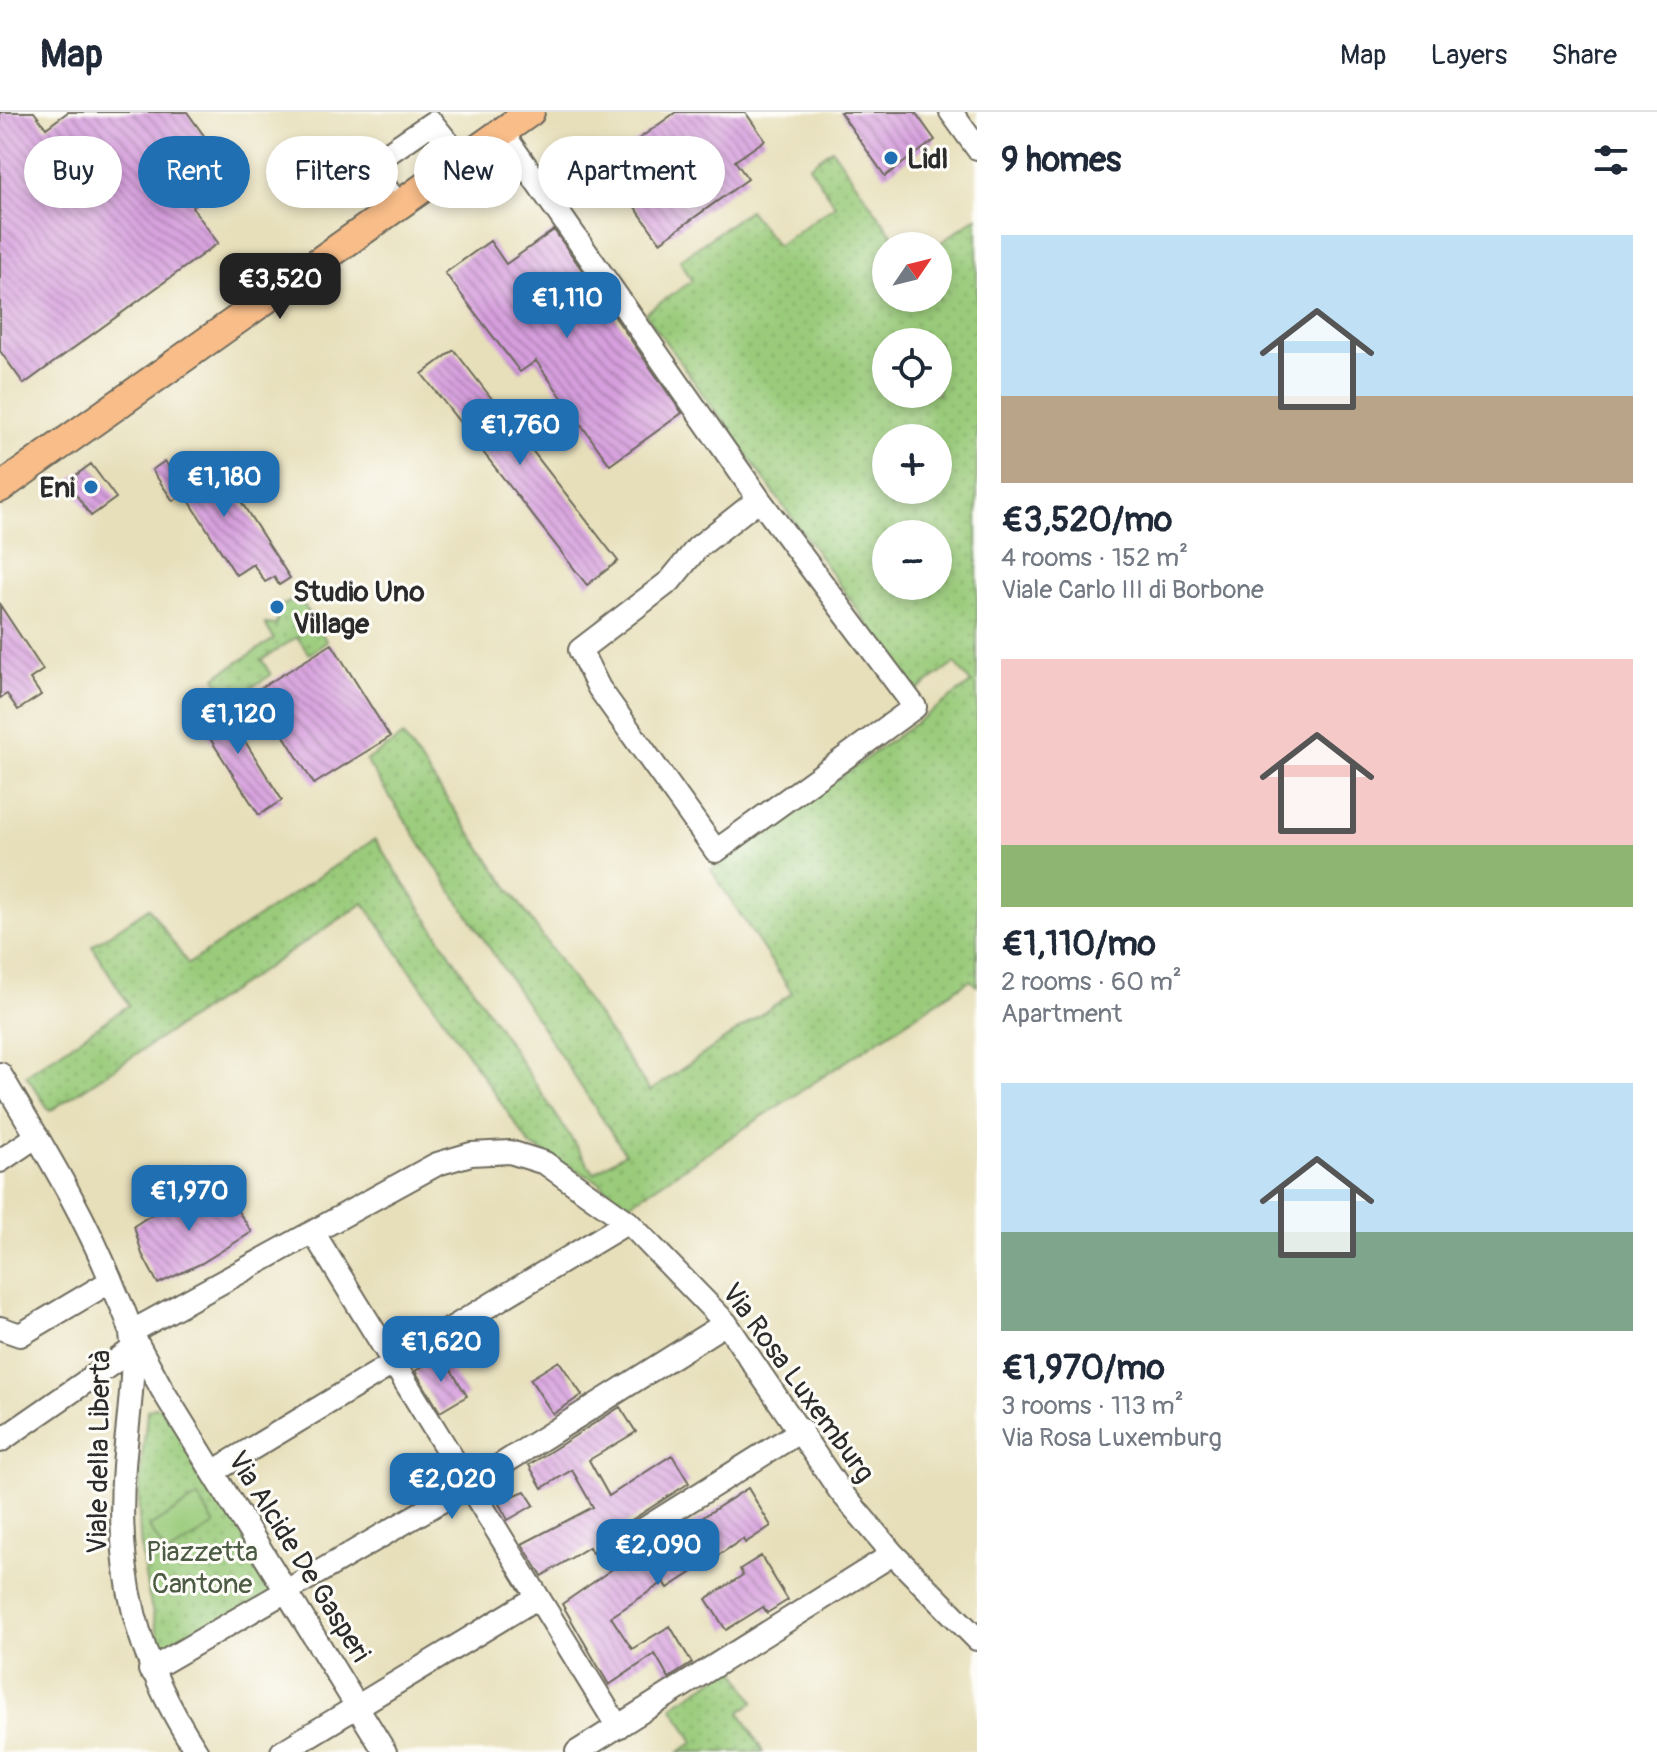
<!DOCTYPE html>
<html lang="en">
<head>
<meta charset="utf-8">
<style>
  body { margin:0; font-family:Pangolin,sans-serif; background:#f2f2f3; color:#1f2937; height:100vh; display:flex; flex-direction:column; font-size:30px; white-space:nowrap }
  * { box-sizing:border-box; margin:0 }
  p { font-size:26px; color:#747a83 }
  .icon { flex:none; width:44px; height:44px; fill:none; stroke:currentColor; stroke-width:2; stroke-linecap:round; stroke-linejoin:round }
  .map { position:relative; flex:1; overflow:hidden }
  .panel { display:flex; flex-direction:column; background:#fff; width:680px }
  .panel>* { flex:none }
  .top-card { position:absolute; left:24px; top:24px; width:760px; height:72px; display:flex; gap:16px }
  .needle { width:52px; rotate:55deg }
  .tools { position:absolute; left:872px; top:120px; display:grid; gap:16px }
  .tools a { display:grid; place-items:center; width:80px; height:80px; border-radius:50%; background:#fff; box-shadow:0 4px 12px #0003; font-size:40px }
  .price { position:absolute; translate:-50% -68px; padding:0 18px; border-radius:16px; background:#1f6fb2; color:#fff; font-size:26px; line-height:52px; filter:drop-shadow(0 2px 4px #0008) }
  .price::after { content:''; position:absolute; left:50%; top:48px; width:24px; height:18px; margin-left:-12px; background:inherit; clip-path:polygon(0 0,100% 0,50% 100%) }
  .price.selected { background:#222; color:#fff }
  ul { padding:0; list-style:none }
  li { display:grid; align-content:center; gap:16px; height:424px; padding:0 24px }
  li span { display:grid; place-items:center; height:248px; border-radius:0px; color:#555 }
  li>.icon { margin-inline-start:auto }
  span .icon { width:144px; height:144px; fill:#fffc; stroke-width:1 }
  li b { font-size:34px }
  h2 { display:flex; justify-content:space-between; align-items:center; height:96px; padding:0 24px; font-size:34px }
  .pill { padding:0 28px; border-radius:36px; background:#fff; box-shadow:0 4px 12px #0003; font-size:28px; line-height:72px }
  .pill.selected { background:#1f6fb2; color:#fff }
  header { display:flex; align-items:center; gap:48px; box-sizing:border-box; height:112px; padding:0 40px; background:#fff; border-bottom:2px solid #e0e1e3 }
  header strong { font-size:38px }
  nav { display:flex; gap:44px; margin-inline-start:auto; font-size:28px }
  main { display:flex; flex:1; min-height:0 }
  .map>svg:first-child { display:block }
  .grass { fill:url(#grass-dots); stroke:#627b52; stroke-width:2; fill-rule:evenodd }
  .pitch { fill:#9acb7a; stroke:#627b52; stroke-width:2 }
  .building { fill:url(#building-back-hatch) }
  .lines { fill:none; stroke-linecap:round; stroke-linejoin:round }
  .minor-casing { stroke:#6d6a5d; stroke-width:26 }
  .major-casing { stroke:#6d6a5d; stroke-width:32 }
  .minor { stroke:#fff; stroke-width:22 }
  .major { stroke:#f8bd89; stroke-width:28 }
  .poi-dot { fill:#1f6fb2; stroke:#fdfcf7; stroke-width:3 }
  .labels { text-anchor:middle; stroke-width:6; stroke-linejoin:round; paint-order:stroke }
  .poi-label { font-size:28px; font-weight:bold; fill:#2b2b2b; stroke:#fdfcf7; text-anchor:start }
  .street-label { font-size:28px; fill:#2b2b2b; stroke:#fdfcf7 }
  .park-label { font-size:28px; fill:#4c5b43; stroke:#fdfcf7 }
</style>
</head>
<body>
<header>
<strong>Map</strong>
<nav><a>Map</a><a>Layers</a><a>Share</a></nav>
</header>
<main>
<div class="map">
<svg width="977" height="1640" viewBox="0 0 977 1640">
  <defs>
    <pattern id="grass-dots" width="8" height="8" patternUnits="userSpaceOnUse" patternTransform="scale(2)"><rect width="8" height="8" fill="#9acb7a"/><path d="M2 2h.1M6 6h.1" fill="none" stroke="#85ae6a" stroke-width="1.8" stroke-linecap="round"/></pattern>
    <pattern id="building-back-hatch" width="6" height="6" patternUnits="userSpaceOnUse" patternTransform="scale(2)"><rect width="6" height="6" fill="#d69edd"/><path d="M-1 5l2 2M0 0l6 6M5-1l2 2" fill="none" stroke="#ae81b3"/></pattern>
  </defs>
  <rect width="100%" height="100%" fill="#fdfcf7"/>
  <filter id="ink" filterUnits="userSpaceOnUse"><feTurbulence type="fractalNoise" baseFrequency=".0125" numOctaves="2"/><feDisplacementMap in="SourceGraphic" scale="16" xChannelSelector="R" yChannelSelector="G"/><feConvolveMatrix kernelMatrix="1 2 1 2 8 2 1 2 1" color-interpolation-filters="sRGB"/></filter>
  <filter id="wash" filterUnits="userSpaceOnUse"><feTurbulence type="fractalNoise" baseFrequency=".006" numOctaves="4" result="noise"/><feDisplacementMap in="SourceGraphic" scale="32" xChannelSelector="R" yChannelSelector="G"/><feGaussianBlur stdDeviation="1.8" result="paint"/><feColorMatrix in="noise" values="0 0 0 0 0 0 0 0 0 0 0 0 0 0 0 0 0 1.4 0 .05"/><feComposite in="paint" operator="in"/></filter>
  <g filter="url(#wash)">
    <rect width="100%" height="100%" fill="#e7dfba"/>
    <!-- grass -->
    <path class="grass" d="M 832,37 L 900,134 L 886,134 L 886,186 L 938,186 L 936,134 L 977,105 L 977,874 L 970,868 L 626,1094 L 599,1070 L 530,1033 L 364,791 L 50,999 L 26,963 L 129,893 L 92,834 L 149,796 L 188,852 L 375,727 L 594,1061 L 625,1041 L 366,649 L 403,624 L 650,979 L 792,881 L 711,758 L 971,571 L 955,551 L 916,579 L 645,201 L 692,169 L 680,148 L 749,98 L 777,134 L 835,93 L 809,54 ZM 886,230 L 938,230 L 938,282 L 886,282 ZM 886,326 L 938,326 L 938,378 L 886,378 ZM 886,422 L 938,422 L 938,474 L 886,474 Z
      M 299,485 L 327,530 L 309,542 L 297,525 L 262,548 L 271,563 L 235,586 L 230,578 L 225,581 L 215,565 L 274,527 L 265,512 L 276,513 L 278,500 L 275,492 L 284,493 Z
      M 155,1295 L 174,1296 L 287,1479 L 165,1549 C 150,1494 137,1442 139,1384 C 140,1356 145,1327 147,1298 Z
      M 734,1555 L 754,1590 L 740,1600 L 763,1640 L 679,1640 L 694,1630 L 672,1594 Z"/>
    <!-- pitch -->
    <path class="pitch" d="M 198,1385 L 215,1413 L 167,1443 L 149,1415 Z"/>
    <g id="blocks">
      <!-- building -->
      <path class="building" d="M 0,0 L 34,0 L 46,16 L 68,0 L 187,0 L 233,64 L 192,95 L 218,131 L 24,272 L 0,239 Z
        M 676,0 L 745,0 L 765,28 L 735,49 L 748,67 L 660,130 L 604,52 Z
        M 840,0 L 915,0 L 935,28 L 885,64 Z
        M 554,118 L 682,301 L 610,353 L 536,249 L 520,260 L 445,161 L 490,129 L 506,152 Z
        M 454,238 L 618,449 L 587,473 L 422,262 Z
        M 200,347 L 207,348 L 216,364 L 222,360 L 290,466 L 279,473 L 274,465 L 265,470 L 253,452 L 236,463 L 185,382 L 173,389 L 152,358 L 165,349 L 180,373 L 191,350 Z
        M 91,352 L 116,386 L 91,404 L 67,370 Z
        M 0,493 L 43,558 L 30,567 L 41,583 L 18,598 L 7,582 L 0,586 Z
        M 332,532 L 390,625 L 314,672 L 256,579 Z
        M 217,585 L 282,688 L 259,703 L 193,600 Z
        M 213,1075 L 223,1077 L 252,1120 L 202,1151 L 158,1172 L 142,1142 L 134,1114 L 189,1078 L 195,1087 Z
        M 442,1243 L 467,1284 L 440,1300 L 415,1259 Z
        M 559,1249 L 582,1283 L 553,1302 L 530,1267 Z
        M 620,1295 L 636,1320 L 589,1348 L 609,1384 L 672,1343 L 689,1371 L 610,1422 L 603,1434 L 592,1441 L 589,1435 L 542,1464 L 522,1432 L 593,1395 L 572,1358 L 542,1376 L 529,1353 Z
        M 748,1376 L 771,1414 L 745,1431 L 743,1427 L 668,1476 L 664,1470 L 611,1505 L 632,1537 L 670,1514 L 692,1551 L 669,1566 L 655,1542 L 609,1573 L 562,1492 L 631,1444 L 635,1449 Z
        M 525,1379 L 534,1393 L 508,1408 L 498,1390 Z
        M 761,1444 L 788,1488 L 767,1501 L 763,1495 L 726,1518 L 706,1487 L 743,1463 L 740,1457 Z"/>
    </g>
  </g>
  <g filter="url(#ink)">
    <use href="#blocks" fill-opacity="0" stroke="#6d6a5d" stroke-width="2"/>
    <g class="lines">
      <!-- minor casing -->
      <g class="minor-casing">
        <path id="minor" d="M 951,0 L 977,36
          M 502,20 L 759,387 L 915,595 L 716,739 L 599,576 L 580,538 L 670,469 L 697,436 L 759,387
          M 398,93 L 372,56 L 375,50 L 432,11 L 462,48
          M 0,962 C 42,1033 86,1104 116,1181 C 121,1193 129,1208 131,1221 C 136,1260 127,1313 124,1354 C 115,1463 137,1548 197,1640
          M 0,1049 L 37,1024
          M 313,1120 L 618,1615
          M 0,1216 L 20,1223 L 111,1169
          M 0,1329 L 130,1239
          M 213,1360 L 628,1110
          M 617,1434 L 802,1318
          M 150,1558 L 469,1373 L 726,1211
          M 282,1640 L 538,1485
          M 385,1640 L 163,1279 L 131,1220 L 437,1052 L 471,1042 L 510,1040 L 545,1051 L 628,1110 L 726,1211 L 840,1379 L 893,1442 L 977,1527
          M 577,1640 L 893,1442"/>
      </g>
      <!-- major casing -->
      <g class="major-casing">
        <path id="major" d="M 0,376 L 530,0"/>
      </g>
      <!-- minor -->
      <use href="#minor" class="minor"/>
      <!-- major -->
      <use href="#major" class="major"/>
    </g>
  </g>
  <!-- markers -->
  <g class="poi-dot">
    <circle cx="891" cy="46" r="8"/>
    <circle cx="91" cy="375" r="8"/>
    <circle cx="277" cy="495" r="8"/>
  </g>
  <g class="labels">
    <!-- poi labels -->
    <g class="poi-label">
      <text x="907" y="56">Lidl</text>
      <text x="75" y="385" text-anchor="end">Eni</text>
      <text x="293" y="489">Studio Uno<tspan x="293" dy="32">Village</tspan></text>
    </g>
    <!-- street labels -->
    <g class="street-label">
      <text transform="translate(799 1270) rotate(54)" y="10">Via Rosa Luxemburg</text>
      <text transform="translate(98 1340) rotate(-89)" y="10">Viale della Libertà</text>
      <text transform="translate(300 1444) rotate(58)" y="10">Via Alcide De Gasperi</text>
    </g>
    <!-- park labels -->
    <g class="park-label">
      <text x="202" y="1449">Piazzetta<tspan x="202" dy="32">Cantone</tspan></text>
    </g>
  </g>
</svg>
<div class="tools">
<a><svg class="needle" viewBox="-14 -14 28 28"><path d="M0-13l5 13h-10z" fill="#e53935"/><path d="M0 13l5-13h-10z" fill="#747a83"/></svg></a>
<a><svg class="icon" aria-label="locate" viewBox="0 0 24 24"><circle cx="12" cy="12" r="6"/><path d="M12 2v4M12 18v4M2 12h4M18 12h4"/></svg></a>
<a>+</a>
<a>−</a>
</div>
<b class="price selected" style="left:280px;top:209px">€3,520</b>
<b class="price" style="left:567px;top:228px">€1,110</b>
<b class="price" style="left:520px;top:355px">€1,760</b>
<b class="price" style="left:224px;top:407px">€1,180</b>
<b class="price" style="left:238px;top:644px">€1,120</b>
<b class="price" style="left:189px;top:1121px">€1,970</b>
<b class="price" style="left:441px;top:1272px">€1,620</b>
<b class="price" style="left:452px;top:1409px">€2,020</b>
<b class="price" style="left:658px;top:1475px">€2,090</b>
<div class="top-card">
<a class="pill">Buy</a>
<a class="pill selected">Rent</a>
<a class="pill">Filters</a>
<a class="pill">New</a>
<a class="pill">Apartment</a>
</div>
</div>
<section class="panel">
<h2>9 homes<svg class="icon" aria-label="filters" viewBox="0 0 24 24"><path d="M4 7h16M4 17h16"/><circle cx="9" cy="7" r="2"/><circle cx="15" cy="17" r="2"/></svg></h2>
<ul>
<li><span style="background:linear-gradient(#bfe0f5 65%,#b9a48a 0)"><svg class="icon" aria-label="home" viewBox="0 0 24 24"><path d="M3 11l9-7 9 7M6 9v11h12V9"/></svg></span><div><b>€3,520/mo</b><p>4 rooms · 152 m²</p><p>Viale Carlo III di Borbone</p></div></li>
<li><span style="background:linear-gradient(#f6c9c9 75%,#8fb573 0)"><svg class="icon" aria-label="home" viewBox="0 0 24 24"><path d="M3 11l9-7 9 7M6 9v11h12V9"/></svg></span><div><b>€1,110/mo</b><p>2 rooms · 60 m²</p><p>Apartment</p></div></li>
<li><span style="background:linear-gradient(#bfe0f5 60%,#7fa58c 0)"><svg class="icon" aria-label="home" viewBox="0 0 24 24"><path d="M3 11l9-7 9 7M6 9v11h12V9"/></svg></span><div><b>€1,970/mo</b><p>3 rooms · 113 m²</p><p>Via Rosa Luxemburg</p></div></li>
</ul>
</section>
</main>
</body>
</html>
